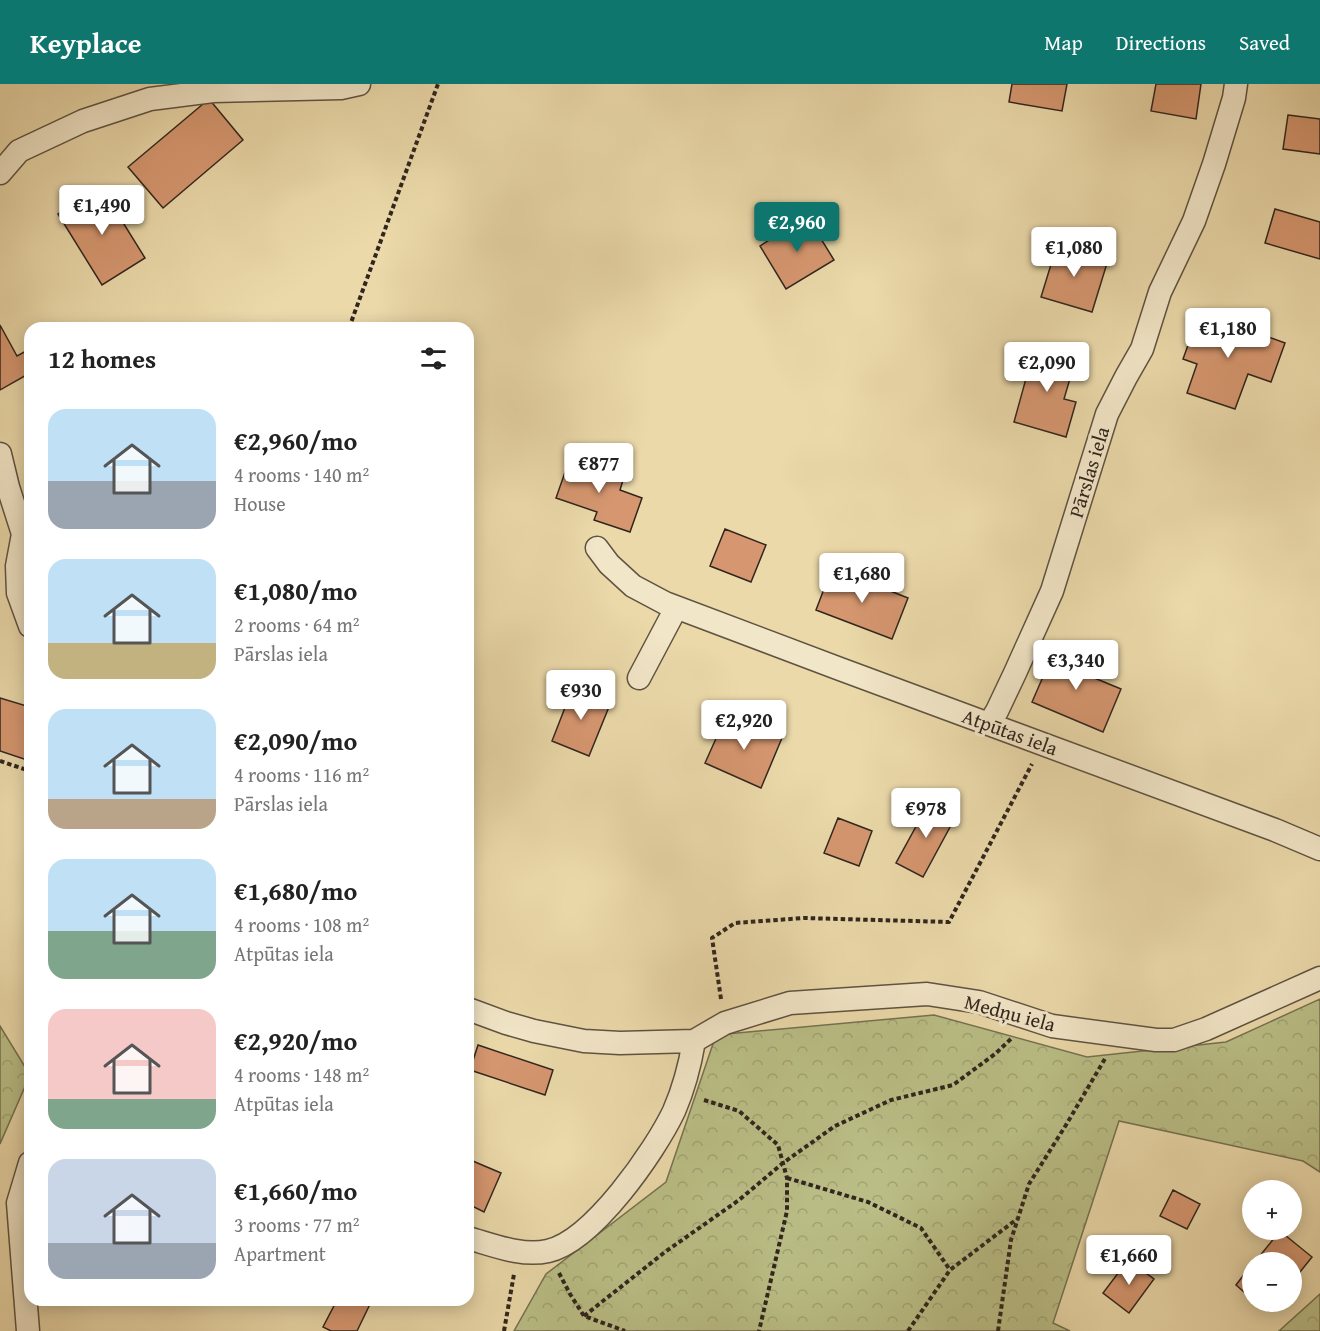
<!DOCTYPE html>
<html lang="en">
<head>
<meta charset="utf-8">
<style>
  body { margin:0; font-family:"Gentium Book Plus",serif; background:#f6f6f6; color:#222; height:100vh; display:flex; flex-direction:column; font-size:22px; white-space:nowrap }
  * { box-sizing:border-box; margin:0 }
  p { font-size:20px; color:#767676 }
  .icon { flex:none; width:33px; height:33px; fill:none; stroke:currentColor; stroke-width:2; stroke-linecap:round; stroke-linejoin:round }
  .map { position:relative; flex:1; overflow:hidden }
  .panel { position:absolute; left:24px; top:238px; width:450px; height:984px; display:flex; flex-direction:column; background:#fff; border-radius:18px; box-shadow:0 3px 15px #0003 }
  .panel>* { flex:none }
  .controls { position:absolute; left:1242px; top:1096px; display:grid; gap:12px }
  .controls a { display:grid; place-items:center; width:60px; height:60px; border-radius:50%; background:#fff; box-shadow:0 3px 15px #0003; font-size:30px }
  .price { position:absolute; translate:-50% -51px; padding:0 14px; border-radius:6px; background:#fff; color:#222; font-size:20px; line-height:39px; filter:drop-shadow(0 2px 3px #0008) }
  .price::after { content:''; position:absolute; left:50%; top:36px; width:18px; height:14px; margin-left:-9px; background:inherit; clip-path:polygon(0 0,100% 0,50% 100%) }
  .price.active { background:#0f766e; color:#fff }
  ul { padding:0; list-style:none }
  li { display:flex; align-items:center; gap:18px; height:150px; padding:0 24px }
  li span { display:grid; place-items:center; flex:none; width:168px; height:120px; border-radius:18px; color:#555 }
  li>.icon { margin-inline-start:auto }
  span .icon { width:72px; height:72px; fill:#fffc; stroke-width:1 }
  li b { font-size:26px }
  h2 { display:flex; justify-content:space-between; align-items:center; height:72px; padding:0 24px; font-size:26px }
  header { display:flex; align-items:center; gap:36px; box-sizing:border-box; height:84px; padding:0 30px; background:#0f766e; color:#fff }
  header strong { font-size:28px }
  nav { display:flex; gap:33px; margin-inline-start:auto; font-size:21px }
  .map>svg:first-child { display:block }
  .forest { fill:url(#forest-crowns); stroke:#757252; stroke-width:1.5 }
  .building { fill:#d69770; stroke:#30261e; stroke-width:1.5 }
  .lines { fill:none; stroke-linecap:round; stroke-linejoin:round }
  .minor-casing { stroke:#5f5341; stroke-width:25 }
  .path { stroke:#30261e; stroke-width:4; stroke-dasharray:4.5 3; stroke-linecap:butt }
  .minor { stroke:#f2e6c8; stroke-width:22 }
  .labels { text-anchor:middle; stroke-width:6; stroke-linejoin:round; paint-order:stroke }
  .street-label { font-size:20px; fill:#30261e; stroke:#f2e6c8 }
</style>
</head>
<body>
<header>
<strong>Keyplace</strong>
<nav><a>Map</a><a>Directions</a><a>Saved</a></nav>
</header>
<div class="map">
<svg width="1320" height="1247" viewBox="0 0 1320 1247">
  <defs>
    <pattern id="forest-crowns" width="20" height="18" patternUnits="userSpaceOnUse" patternTransform="scale(1.5)"><rect width="20" height="18" fill="#babe86"/><path d="M2 6a3 3 0 1 1 6 0M12 15a3 3 0 1 1 6 0" fill="none" stroke="#a0a373"/></pattern>
  </defs>
  <rect width="100%" height="100%" fill="#ebd9aa"/>
  <filter id="stains"><feTurbulence type="fractalNoise" baseFrequency=".00333" numOctaves="4"/><feColorMatrix values="0 0 0 0 .2 0 0 0 0 .09 0 0 0 0 .02 0 0 0 .5 -.17"/></filter>
  <radialGradient id="worn" r=".72"><stop offset=".6" stop-color="#630" stop-opacity="0"/><stop offset="1" stop-color="#630" stop-opacity=".3"/></radialGradient>
  <!-- forest -->
  <path class="forest" d="M 1320,915 L 1320,1088 L 1303,1077 L 1119,1037 L 1053,1239 L 1070,1247 L 514,1247 L 546,1190 L 666,1098 L 716,951 L 934,931 L 1087,973 L 1226,958 Z
    M 0,942 L 30,991 L 0,1060 Z
    M 1320,1210 L 1320,1247 L 1279,1247 Z"/>
  <!-- building -->
  <path class="building" d="M 1012,0 L 1067,0 L 1062,27 L 1009,18 Z
    M 1156,0 L 1201,0 L 1196,35 L 1151,27 Z
    M 209,15 L 243,56 L 163,124 L 128,83 Z
    M 1288,31 L 1320,35 L 1320,70 L 1283,65 Z
    M 101,103 L 145,174 L 102,201 L 58,130 Z
    M 1275,125 L 1320,138 L 1320,175 L 1265,159 Z
    M 807,132 L 834,176 L 786,205 L 760,162 Z
    M 1057,161 L 1108,176 L 1092,228 L 1041,213 Z
    M 1200,228 L 1285,259 L 1271,298 L 1248,290 L 1235,325 L 1187,309 L 1197,280 L 1183,275 Z
    M 0,241 L 17,272 L 28,266 L 30,268 L 30,289 L 0,306 Z
    M 1035,262 L 1076,274 L 1064,315 L 1076,318 L 1066,353 L 1014,338 Z
    M 570,374 L 624,393 L 620,406 L 642,414 L 630,448 L 594,436 L 597,428 L 556,414 Z
    M 725,445 L 766,461 L 751,498 L 710,482 Z
    M 832,484 L 908,514 L 892,555 L 816,526 Z
    M 1056,563 L 1097,580 L 1092,593 L 1121,605 L 1103,648 L 1032,618 Z
    M 573,603 L 611,618 L 589,672 L 552,657 Z
    M 0,614 L 30,623 L 30,677 L 0,667 Z
    M 727,630 L 782,654 L 761,704 L 705,679 Z
    M 930,717 L 956,732 L 923,793 L 896,779 Z
    M 838,734 L 872,747 L 859,782 L 824,769 Z
    M 478,961 L 553,986 L 545,1011 L 470,986 Z
    M 468,1075 L 501,1089 L 484,1128 L 468,1120 Z
    M 1173,1106 L 1200,1120 L 1187,1145 L 1160,1132 Z
    M 1280,1147 L 1312,1173 L 1292,1198 L 1292,1179 L 1254,1179 Z
    M 1128,1176 L 1154,1195 L 1129,1229 L 1103,1209 Z
    M 1252,1180 L 1252,1215 L 1236,1201 Z
    M 337,1216 L 372,1216 L 357,1247 L 331,1247 L 323,1243 Z
    M 1257,1218 L 1275,1218 L 1268,1227 Z"/>
  <g class="lines">
    <!-- minor casing -->
    <g class="minor-casing">
      <path id="minor" d="M 0,89 L 19,67 L 83,37 L 150,15 L 213,7 L 341,4 L 359,0
        M 0,370 L 8,403 L 23,450 L 17,482 L 18,509 L 30,542
        M 597,464 L 609,480 L 633,502 L 665,519 L 840,585 L 1275,746 L 1320,765
        M 639,594 L 676,524
        M 989,640 L 997,627 L 1015,589 L 1052,507 L 1107,330 L 1126,293 L 1142,265 L 1160,208 L 1194,137 L 1214,80 L 1234,14 L 1236,0
        M 468,925 L 506,939 L 534,947 L 584,957 L 620,959 L 694,957 L 725,939 L 790,919 L 927,910 L 979,918 L 1052,942 L 1156,956 L 1174,956 L 1206,945 L 1320,894
        M 468,1154 C 493,1161 522,1173 548,1167 C 593,1157 655,1067 674,1027 C 684,1004 690,981 694,957
        M 28,1247 L 18,1119 L 30,1079"/>
    </g>
    <!-- path -->
    <path class="path" d="M 349,244 L 438,0
      M 0,677 L 30,687
      M 721,915 L 712,854 L 735,839 L 804,834 L 949,838 L 1032,680
      M 704,1016 L 739,1027 L 778,1061 L 787,1094 L 787,1127 L 759,1247
      M 787,1094 L 868,1118 L 921,1144 L 950,1186
      M 559,1189 L 570,1210 L 584,1232 L 625,1247
      M 584,1232 L 665,1168 L 739,1116 L 783,1079 L 835,1042 L 891,1016 L 953,1001 L 995,970 L 1012,954
      M 504,1247 L 514,1190
      M 908,1247 L 950,1186 L 1017,1135
      M 998,1247 L 1011,1156 L 1029,1100 L 1066,1041 L 1106,973"/>
    <!-- minor -->
    <use href="#minor" class="minor"/>
  </g>
  <g class="labels">
    <!-- street labels -->
    <g class="street-label">
      <text transform="translate(1089 388) rotate(-73)" y="7">Pārslas iela</text>
      <text transform="translate(1010 648) rotate(20)" y="7">Atpūtas iela</text>
      <text transform="translate(1010 929) rotate(15)" y="7">Medņu iela</text>
    </g>
  </g>
  <rect width="100%" height="100%" filter="url(#stains)"/>
  <rect width="100%" height="100%" fill="url(#worn)"/>
</svg>
<div class="controls">
<a>+</a>
<a>−</a>
</div>
<b class="price" style="left:102px;top:152px">€1,490</b>
<b class="price active" style="left:797px;top:169px">€2,960</b>
<b class="price" style="left:1074px;top:194px">€1,080</b>
<b class="price" style="left:1228px;top:275px">€1,180</b>
<b class="price" style="left:1047px;top:309px">€2,090</b>
<b class="price" style="left:599px;top:410px">€877</b>
<b class="price" style="left:862px;top:520px">€1,680</b>
<b class="price" style="left:1076px;top:607px">€3,340</b>
<b class="price" style="left:581px;top:637px">€930</b>
<b class="price" style="left:744px;top:667px">€2,920</b>
<b class="price" style="left:926px;top:755px">€978</b>
<b class="price" style="left:1129px;top:1202px">€1,660</b>
<section class="panel">
<h2>12 homes<svg class="icon" aria-label="filters" viewBox="0 0 24 24"><path d="M4 7h16M4 17h16"/><circle cx="9" cy="7" r="2"/><circle cx="15" cy="17" r="2"/></svg></h2>
<ul>
<li><span style="background:linear-gradient(#bfe0f5 60%,#9aa5b1 0)"><svg class="icon" aria-label="home" viewBox="0 0 24 24"><path d="M3 11l9-7 9 7M6 9v11h12V9"/></svg></span><div><b>€2,960/mo</b><p>4 rooms · 140 m²</p><p>House</p></div></li>
<li><span style="background:linear-gradient(#bfe0f5 70%,#c2b280 0)"><svg class="icon" aria-label="home" viewBox="0 0 24 24"><path d="M3 11l9-7 9 7M6 9v11h12V9"/></svg></span><div><b>€1,080/mo</b><p>2 rooms · 64 m²</p><p>Pārslas iela</p></div></li>
<li><span style="background:linear-gradient(#bfe0f5 75%,#b9a48a 0)"><svg class="icon" aria-label="home" viewBox="0 0 24 24"><path d="M3 11l9-7 9 7M6 9v11h12V9"/></svg></span><div><b>€2,090/mo</b><p>4 rooms · 116 m²</p><p>Pārslas iela</p></div></li>
<li><span style="background:linear-gradient(#bfe0f5 60%,#7fa58c 0)"><svg class="icon" aria-label="home" viewBox="0 0 24 24"><path d="M3 11l9-7 9 7M6 9v11h12V9"/></svg></span><div><b>€1,680/mo</b><p>4 rooms · 108 m²</p><p>Atpūtas iela</p></div></li>
<li><span style="background:linear-gradient(#f6c9c9 75%,#7fa58c 0)"><svg class="icon" aria-label="home" viewBox="0 0 24 24"><path d="M3 11l9-7 9 7M6 9v11h12V9"/></svg></span><div><b>€2,920/mo</b><p>4 rooms · 148 m²</p><p>Atpūtas iela</p></div></li>
<li><span style="background:linear-gradient(#c9d6e8 70%,#9aa5b1 0)"><svg class="icon" aria-label="home" viewBox="0 0 24 24"><path d="M3 11l9-7 9 7M6 9v11h12V9"/></svg></span><div><b>€1,660/mo</b><p>3 rooms · 77 m²</p><p>Apartment</p></div></li>
</ul>
</section>
</div>
</body>
</html>
